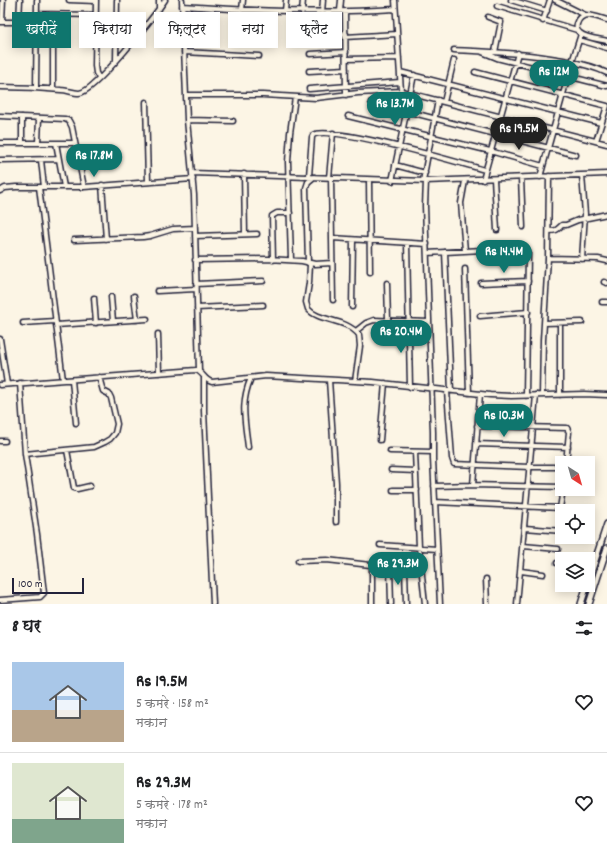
<!DOCTYPE html>
<html lang="hi">
<head>
<meta charset="utf-8">
<style>
  body { margin:0; font-family:Dekko,"Playpen Sans Deva",sans-serif; background:#f2f2f2; color:#202124; height:100vh; display:flex; flex-direction:column; font-size:15px; white-space:nowrap }
  * { box-sizing:border-box; margin:0 }
  p { font-size:13px; color:#757577 }
  .icon { flex:none; width:22px; height:22px; fill:none; stroke:currentColor; stroke-width:2; stroke-linecap:round; stroke-linejoin:round }
  .map { position:relative; height:604px; overflow:hidden }
  .sheet { display:flex; flex-direction:column; background:#fff; flex:1 }
  .sheet>* { flex:none }
  .top-card { position:absolute; left:12px; top:12px; width:400px; height:36px; display:flex; gap:8px }
  .needle { width:26px; rotate:143deg }
  .buttons { position:absolute; left:555px; top:456px; display:grid; gap:8px }
  .buttons a { display:grid; place-items:center; width:40px; height:40px; border-radius:0px; background:#fff; box-shadow:0 2px 10px #0003; font-size:20px }
  .scale { position:absolute; left:12px; bottom:10px; width:72px; box-sizing:border-box; padding-left:4px; border:2px solid #22223b; border-top:0; font-size:11px; line-height:14px; white-space:nowrap; color:#22223b; -webkit-text-stroke:3px #fcf5e5; paint-order:stroke }
  .price { position:absolute; translate:-50% -34px; padding:0 9px; border-radius:14px; background:#0f766e; color:#fff; font-size:13px; line-height:26px; filter:drop-shadow(0 1px 2px #0008) }
  .price::after { content:''; position:absolute; left:50%; top:24px; width:12px; height:9px; margin-left:-6px; background:inherit; clip-path:polygon(0 0,100% 0,50% 100%) }
  .price.active { background:#222; color:#fff }
  ul { padding:0; list-style:none }
  li { display:flex; align-items:center; gap:12px; height:100px; padding:0 12px }
  li+li { border-top:1px solid #e0e0e0 }
  li span { display:grid; place-items:center; flex:none; width:112px; height:80px; border-radius:0px; color:#555 }
  li>.icon { margin-inline-start:auto }
  span .icon { width:48px; height:48px; fill:#fffc; stroke-width:1 }
  li b { font-size:17px }
  h2 { display:flex; justify-content:space-between; align-items:center; height:48px; padding:0 12px; font-size:17px }
  .chip { padding:0 14px; border-radius:0px; background:#fff; box-shadow:0 2px 10px #0003; font-size:14px; line-height:36px }
  .chip.active { background:#0f766e; color:#fff }
  .map>svg:first-child { display:block }
  .lines { fill:none; stroke-linecap:round; stroke-linejoin:round }
  .minor-casing { stroke:#22223b; stroke-width:7 }
  .tertiary-casing { stroke:#22223b; stroke-width:8 }
  .minor { stroke:#fcf5e5; stroke-width:4 }
  .tertiary { stroke:#fcf5e5; stroke-width:5 }
</style>
</head>
<body>
<div class="map">
<svg width="607" height="604" viewBox="0 0 607 604">
  <rect width="100%" height="100%" fill="#fcf5e5"/>
  <filter id="ink" filterUnits="userSpaceOnUse"><feTurbulence type="fractalNoise" baseFrequency=".025" numOctaves="2"/><feDisplacementMap in="SourceGraphic" scale="8" xChannelSelector="R" yChannelSelector="G"/><feConvolveMatrix kernelMatrix="1 2 1 2 8 2 1 2 1" color-interpolation-filters="sRGB"/></filter>
  <g filter="url(#ink)">
    <g class="lines">
      <!-- minor casing -->
      <g class="minor-casing">
        <path id="minor" d="M 69,0 L 96,1
          M 96,0 L 95,66 L 96,73 L 99,78
          M 159,0 L 159,9
          M 182,0 L 187,120 L 194,195 L 199,371
          M 395,0 L 401,91
          M 511,0 L 547,11
          M 555,0 L 585,15
          M 182,6 C 253,11 324,14 395,9
          M 497,6 L 577,30
          M 242,10 L 243,0
          M 285,11 L 286,0
          M 340,11 L 341,0
          M 302,12 L 303,0
          M 322,12 L 323,0
          M 345,12 L 346,95
          M 37,14 L 96,15
          M 488,17 L 501,22 L 495,52
          M 607,20 C 597,17 581,9 577,24 C 576,28 577,31 580,33 C 586,38 599,39 607,41
          M 543,21 L 550,0
          M 0,22 L 37,22
          M 2,22 L 3,0
          M 19,22 L 20,0
          M 311,36 L 346,34
          M 345,37 L 397,34
          M 579,40 L 607,48
          M 454,50 C 491,52 527,53 563,60 C 579,63 593,66 607,73
          M 184,52 L 259,56
          M 482,52 L 497,58 L 607,86
          M 310,54 L 346,52
          M 346,59 L 399,58
          M 116,60 L 117,0
          M 309,71 L 346,69
          M 400,72 L 601,123
          M 475,72 L 607,106
          M 0,87 C 20,87 41,88 61,90 C 67,90 73,93 79,93 C 94,93 155,15 165,0
          M 36,88 L 37,0
          M 53,89 L 53,15
          M 309,89 L 400,82
          M 186,95 L 263,95 L 316,98 L 358,93 L 401,91 L 607,144
          M 146,102 L 148,182
          M 371,102 L 576,155
          M 444,102 L 454,60
          M 0,116 L 65,119 L 69,121 L 72,127 L 84,187
          M 348,116 L 490,151 L 543,166
          M 187,120 L 233,121
          M 596,141 L 607,106
          M 0,143 L 75,143
          M 22,143 L 22,117
          M 38,143 L 39,118
          M 56,143 L 64,187
          M 0,160 L 59,159
          M 41,160 L 44,187
          M 395,165 L 425,173
          M 192,173 L 426,181 L 607,174
          M 244,174 L 245,234
          M 582,175 L 585,214 L 582,259
          M 309,176 L 312,137 L 313,135 C 329,124 460,163 485,170
          M 540,177 L 572,62 L 581,34
          M 329,178 L 333,133
          M 331,178 L 333,300
          M 521,178 L 523,227
          M 494,179 L 497,230
          M 369,180 L 370,272
          M 483,180 L 518,53
          M 392,181 L 414,75
          M 423,181 L 438,100
          M 426,181 L 425,206 L 433,432 L 433,459 L 440,604
          M 465,181 L 461,203 L 465,251
          M 102,185 L 106,239
          M 39,187 L 63,380
          M 0,191 L 5,188 L 16,187 L 84,187 L 193,179
          M 549,231 C 556,231 557,230 562,225 L 566,225 L 578,220 L 607,214
          M 195,236 L 257,234
          M 332,238 L 427,244
          M 74,240 L 143,237 L 150,236 L 173,229 L 195,228
          M 407,243 L 410,387
          M 445,252 L 451,391
          M 427,253 L 518,248 L 526,249 L 528,252 L 526,396
          M 548,258 L 598,259 L 607,261
          M 195,260 L 269,259 L 302,261 L 315,264 L 332,263
          M 273,260 L 272,216 L 277,213 L 290,213
          M 291,260 L 288,162 L 290,133 L 295,97
          M 308,263 L 306,188 L 308,182 L 314,177
          M 310,264 L 309,283 L 306,302 L 308,309 C 319,322 346,318 359,335 L 360,346 L 355,381
          M 465,269 L 469,393
          M 604,282 L 607,283
          M 387,283 L 388,320
          M 481,283 L 528,281
          M 196,284 L 263,281
          M 157,291 L 196,289
          M 134,296 L 137,320
          M 111,297 L 113,321
          M 94,298 L 96,323
          M 602,302 L 607,302
          M 352,307 L 353,240
          M 197,308 L 263,305
          M 480,316 L 528,312
          M 23,323 L 55,321
          M 544,323 L 582,322
          M 56,325 L 147,319
          M 356,331 L 366,323 L 374,320 L 429,322
          M 158,334 L 159,373
          M 0,339 L 7,384
          M 204,378 L 204,411 L 213,604
          M 72,380 L 76,423
          M 329,380 L 336,483 L 336,522
          M 0,385 L 196,370 C 203,372 204,380 212,382 L 266,376 L 373,382 L 490,395 L 511,396 L 584,394 L 607,395
          M 447,391 L 452,458 L 454,464 L 530,467 L 562,467
          M 542,395 L 543,340 L 548,258 L 549,176
          M 560,395 L 560,323
          M 477,426 L 567,428 L 569,432 L 566,463
          M 380,440 L 385,383
          M 0,441 L 5,441
          M 476,444 L 568,447
          M 248,447 C 245,421 240,403 251,378
          M 67,450 L 74,488 L 77,489 L 90,486
          M 390,451 L 433,452
          M 415,452 L 419,547 L 425,604
          M 25,454 L 94,447 L 105,442 L 110,439 L 115,433 L 117,424 L 111,398 L 109,394 L 103,391 L 99,377
          M 391,470 L 416,471
          M 473,485 L 480,394
          M 434,486 L 473,485 L 562,487
          M 393,490 L 417,490
          M 435,502 L 560,508
          M 559,515 L 563,489
          M 525,528 L 562,531
          M 380,545 L 437,549
          M 523,546 L 558,549
          M 298,561 L 327,560 L 396,568 L 421,568
          M 557,563 L 562,563
          M 372,565 L 372,604
          M 390,567 L 391,604
          M 405,568 L 406,604
          M 521,571 L 543,574
          M 486,579 L 487,604
          M 0,600 L 40,597 L 44,593 L 37,534 L 25,454 L 20,383
          M 517,604 L 536,395"/>
      </g>
      <!-- tertiary casing -->
      <g class="tertiary-casing">
        <path id="tertiary" d="M 588,582 L 607,524
          M 581,604 L 587,585
          M 589,604 L 607,548"/>
      </g>
      <!-- minor -->
      <use href="#minor" class="minor"/>
      <!-- tertiary -->
      <use href="#tertiary" class="tertiary"/>
    </g>
  </g>
</svg>
<div class="buttons">
<a><svg class="needle" viewBox="-14 -14 28 28"><path d="M0-13l5 13h-10z" fill="#e53935"/><path d="M0 13l5-13h-10z" fill="#757577"/></svg></a>
<a><svg class="icon" aria-label="locate" viewBox="0 0 24 24"><circle cx="12" cy="12" r="6"/><path d="M12 2v4M12 18v4M2 12h4M18 12h4"/></svg></a>
<a><svg class="icon" aria-label="layers" viewBox="0 0 24 24"><path d="M12 4l9 5-9 5-9-5zM3 14l9 5 9-5"/></svg></a>
</div>
<div class="scale">100 m</div>
<b class="price" style="left:554px;top:94px">Rs 12M</b>
<b class="price" style="left:395px;top:126px">Rs 13.7M</b>
<b class="price active" style="left:519px;top:151px">Rs 19.5M</b>
<b class="price" style="left:94px;top:178px">Rs 17.8M</b>
<b class="price" style="left:504px;top:274px">Rs 14.4M</b>
<b class="price" style="left:401px;top:354px">Rs 20.4M</b>
<b class="price" style="left:504px;top:438px">Rs 10.3M</b>
<b class="price" style="left:398px;top:586px">Rs 29.3M</b>
<div class="top-card">
<a class="chip active">खरीदें</a>
<a class="chip">किराया</a>
<a class="chip">फ़िल्टर</a>
<a class="chip">नया</a>
<a class="chip">फ़्लैट</a>
</div>
</div>
<section class="sheet">
<h2>8 घर<svg class="icon" aria-label="filters" viewBox="0 0 24 24"><path d="M4 7h16M4 17h16"/><circle cx="9" cy="7" r="2"/><circle cx="15" cy="17" r="2"/></svg></h2>
<ul>
<li><span style="background:linear-gradient(#a9c7e8 60%,#b9a48a 0)"><svg class="icon" aria-label="home" viewBox="0 0 24 24"><path d="M3 11l9-7 9 7M6 9v11h12V9"/></svg></span><div><b>Rs 19.5M</b><p>5 कमरे · 158 m²</p><p>मकान</p></div><svg class="icon" aria-label="heart" viewBox="0 0 24 24"><path d="M12 20l-8-8c-3-5 5-10 8-4 3-6 11-1 8 4z"/></svg></li>
<li><span style="background:linear-gradient(#dfe7d0 70%,#7fa58c 0)"><svg class="icon" aria-label="home" viewBox="0 0 24 24"><path d="M3 11l9-7 9 7M6 9v11h12V9"/></svg></span><div><b>Rs 29.3M</b><p>5 कमरे · 178 m²</p><p>मकान</p></div><svg class="icon" aria-label="heart" viewBox="0 0 24 24"><path d="M12 20l-8-8c-3-5 5-10 8-4 3-6 11-1 8 4z"/></svg></li>
</ul>
</section>
</body>
</html>
